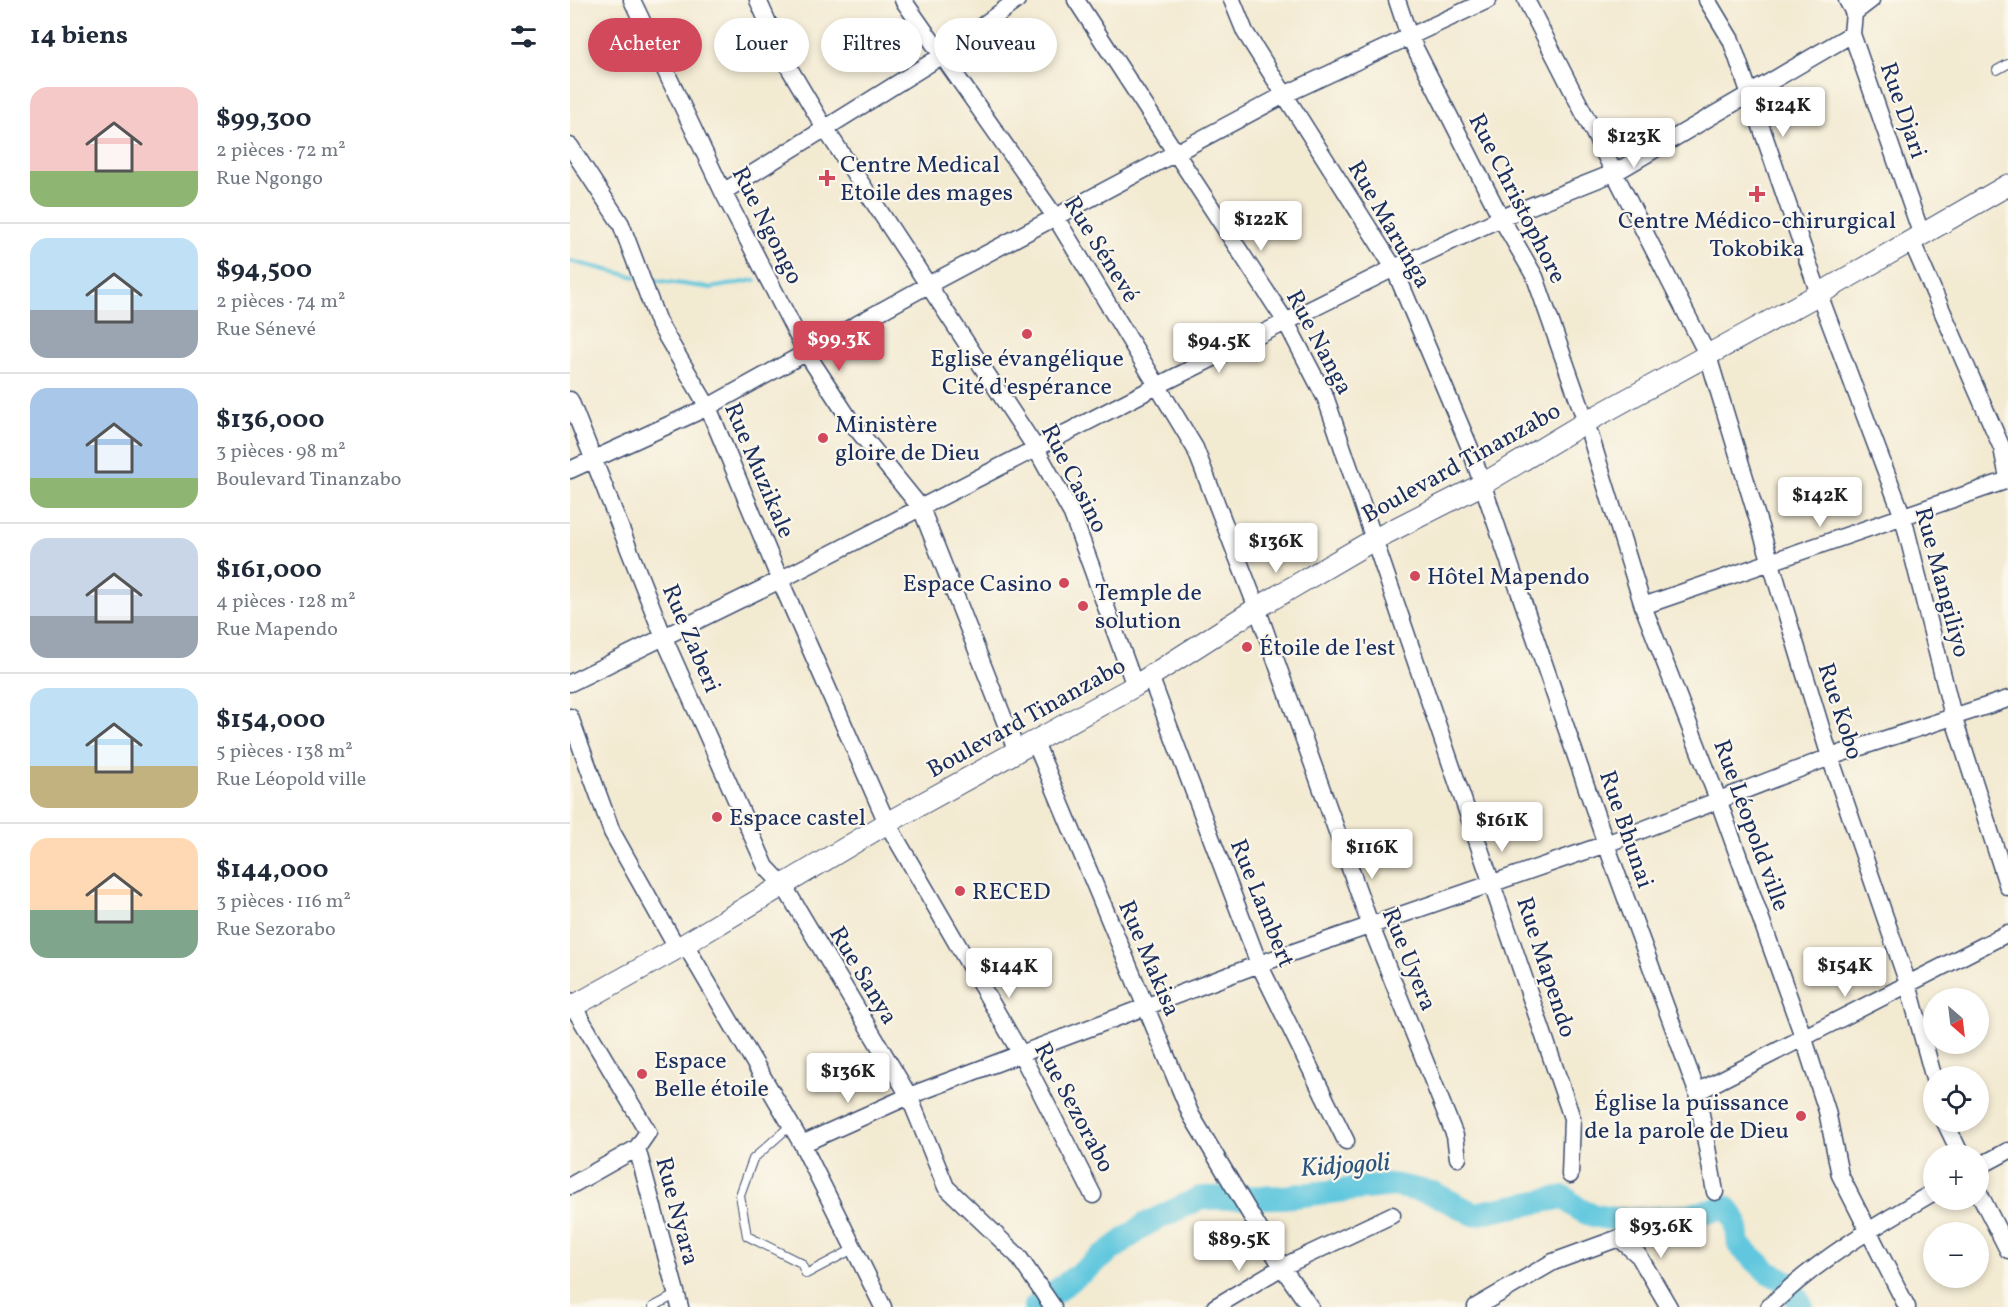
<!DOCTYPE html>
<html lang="fr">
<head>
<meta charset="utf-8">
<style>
  body { margin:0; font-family:Vollkorn,serif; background:#f6f6f7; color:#1f2937; height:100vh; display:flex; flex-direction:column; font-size:22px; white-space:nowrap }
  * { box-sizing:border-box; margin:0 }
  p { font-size:20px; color:#747a83 }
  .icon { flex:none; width:33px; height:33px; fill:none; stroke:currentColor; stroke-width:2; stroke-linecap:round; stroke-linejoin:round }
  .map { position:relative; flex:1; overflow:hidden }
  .sheet { display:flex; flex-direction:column; background:#fff; width:570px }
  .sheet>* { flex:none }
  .hud { position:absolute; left:18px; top:18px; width:570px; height:54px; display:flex; gap:12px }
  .needle { width:39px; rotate:152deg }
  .tools { position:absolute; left:1353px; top:988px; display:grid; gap:12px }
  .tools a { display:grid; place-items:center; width:66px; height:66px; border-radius:50%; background:#fff; box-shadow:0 3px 9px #0003; font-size:30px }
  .price { position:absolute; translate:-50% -51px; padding:0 14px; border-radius:6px; background:#fff; color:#222; font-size:20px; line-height:39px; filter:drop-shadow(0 2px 3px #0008) }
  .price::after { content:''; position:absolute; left:50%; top:36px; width:18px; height:14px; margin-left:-9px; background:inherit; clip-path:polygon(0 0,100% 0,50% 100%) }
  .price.current { background:#d1495b; color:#fff }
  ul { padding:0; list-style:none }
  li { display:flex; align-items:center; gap:18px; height:150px; padding:0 30px }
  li+li { border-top:2px solid #e0e1e3 }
  li span { display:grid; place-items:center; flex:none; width:168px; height:120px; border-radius:18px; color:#555 }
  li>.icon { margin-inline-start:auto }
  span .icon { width:72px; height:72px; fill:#fffc; stroke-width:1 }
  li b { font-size:26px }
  h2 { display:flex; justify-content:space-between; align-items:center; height:72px; padding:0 30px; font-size:26px }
  .chip { padding:0 21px; border-radius:27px; background:#fff; box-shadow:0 3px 9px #0003; font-size:21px; line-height:54px }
  .chip.current { background:#d1495b; color:#fff }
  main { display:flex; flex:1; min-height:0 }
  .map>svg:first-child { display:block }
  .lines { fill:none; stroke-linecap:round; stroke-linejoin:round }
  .stream { stroke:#61c7de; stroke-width:4 }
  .river { stroke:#61c7de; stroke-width:24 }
  .service-casing { stroke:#3b4b6f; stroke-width:10 }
  .minor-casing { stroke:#3b4b6f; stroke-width:19 }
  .tertiary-casing { stroke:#3b4b6f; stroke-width:23 }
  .service { stroke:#fff; stroke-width:8 }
  .minor { stroke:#fff; stroke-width:16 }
  .tertiary { stroke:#fff; stroke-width:21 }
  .poi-dot { fill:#d1495b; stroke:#fbf7ec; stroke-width:2 }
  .labels { text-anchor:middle; stroke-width:4.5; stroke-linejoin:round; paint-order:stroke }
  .street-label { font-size:24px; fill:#1b2f5e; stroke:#fbf7ec }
  .poi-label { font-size:24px; fill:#1b2f5e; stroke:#fbf7ec; text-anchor:start }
  .water-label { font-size:26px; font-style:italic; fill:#2c557e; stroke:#fbf7ec }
</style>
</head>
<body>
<main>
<section class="sheet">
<h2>14 biens<svg class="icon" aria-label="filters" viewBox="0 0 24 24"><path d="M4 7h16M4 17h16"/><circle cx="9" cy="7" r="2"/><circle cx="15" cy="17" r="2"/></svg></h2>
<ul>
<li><span style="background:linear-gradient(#f6c9c9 70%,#8fb573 0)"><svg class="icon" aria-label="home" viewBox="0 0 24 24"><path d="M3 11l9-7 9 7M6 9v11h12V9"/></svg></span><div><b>$99,300</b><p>2 pièces · 72 m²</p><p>Rue Ngongo</p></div></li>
<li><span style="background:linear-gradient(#bfe0f5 60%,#9aa5b1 0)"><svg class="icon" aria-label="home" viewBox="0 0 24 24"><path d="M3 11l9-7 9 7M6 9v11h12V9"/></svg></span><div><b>$94,500</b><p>2 pièces · 74 m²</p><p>Rue Sénevé</p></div></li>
<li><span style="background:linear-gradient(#a9c7e8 75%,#8fb573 0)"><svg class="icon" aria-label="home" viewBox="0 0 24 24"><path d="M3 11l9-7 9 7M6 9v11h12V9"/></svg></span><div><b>$136,000</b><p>3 pièces · 98 m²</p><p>Boulevard Tinanzabo</p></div></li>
<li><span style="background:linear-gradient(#c9d6e8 65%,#9aa5b1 0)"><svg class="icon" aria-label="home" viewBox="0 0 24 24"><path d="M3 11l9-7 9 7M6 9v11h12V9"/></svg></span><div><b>$161,000</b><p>4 pièces · 128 m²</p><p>Rue Mapendo</p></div></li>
<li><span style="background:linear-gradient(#bfe0f5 65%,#c2b280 0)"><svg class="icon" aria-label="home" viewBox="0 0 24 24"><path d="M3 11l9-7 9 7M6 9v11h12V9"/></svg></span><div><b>$154,000</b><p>5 pièces · 138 m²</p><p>Rue Léopold ville</p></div></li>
<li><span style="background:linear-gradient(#ffd9b3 60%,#7fa58c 0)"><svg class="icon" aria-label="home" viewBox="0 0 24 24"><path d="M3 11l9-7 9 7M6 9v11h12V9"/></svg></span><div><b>$144,000</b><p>3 pièces · 116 m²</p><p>Rue Sezorabo</p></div></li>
</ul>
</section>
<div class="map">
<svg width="1438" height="1307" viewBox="0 0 1438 1307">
  <rect width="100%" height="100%" fill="#fbf7ec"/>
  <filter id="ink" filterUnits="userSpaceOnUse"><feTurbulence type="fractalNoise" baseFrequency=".0167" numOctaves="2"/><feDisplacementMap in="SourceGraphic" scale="12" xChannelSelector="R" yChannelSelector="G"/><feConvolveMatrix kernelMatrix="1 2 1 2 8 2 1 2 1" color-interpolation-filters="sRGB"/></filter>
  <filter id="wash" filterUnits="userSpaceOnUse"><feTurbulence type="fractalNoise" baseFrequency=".008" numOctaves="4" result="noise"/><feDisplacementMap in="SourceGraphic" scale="24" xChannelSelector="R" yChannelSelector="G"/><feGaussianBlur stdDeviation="1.35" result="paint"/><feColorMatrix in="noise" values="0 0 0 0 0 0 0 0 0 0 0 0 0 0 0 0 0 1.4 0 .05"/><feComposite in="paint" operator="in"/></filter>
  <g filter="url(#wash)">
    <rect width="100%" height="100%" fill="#f3ead2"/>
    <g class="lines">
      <!-- stream -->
      <path class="stream" d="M 0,261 L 66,277
        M 76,279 L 141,288 L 185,280"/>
      <!-- river -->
      <path class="river" d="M 465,1307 L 576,1224 L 630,1198 L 713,1197 L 823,1185 L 863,1193 L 904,1214 L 994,1197 C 999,1201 1004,1206 1009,1209 C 1038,1228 1123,1217 1156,1207 L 1166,1221 L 1169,1245 L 1198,1272 L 1217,1282 L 1232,1307"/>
    </g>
  </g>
  <g filter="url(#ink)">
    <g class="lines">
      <!-- service casing -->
      <g class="service-casing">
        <path id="service" d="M 1427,70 L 1438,64
          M 221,1125 L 183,1159 L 170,1195 L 177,1236 L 231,1263 L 236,1274 L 285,1248
          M 83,1307 L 105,1295"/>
      </g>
      <!-- minor casing -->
      <g class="minor-casing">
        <path id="minor" d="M 62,0 L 153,192 L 237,354 L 282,423 L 351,508 L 447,752
          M 188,0 L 215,61 L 254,127 L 465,447 L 502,514 L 565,686
          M 333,0 L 486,218 L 625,448 L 687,608 L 800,924 L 885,1136 L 888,1158
          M 506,0 L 716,322 L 756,399 L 1002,1118 L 1000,1175
          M 662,0 L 675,32 L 824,268 L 900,448 L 1036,844 L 1127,1092 L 1145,1192
          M 827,0 L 839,36 L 931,218 L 965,277 L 1016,422 L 1073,606 L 1149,802 L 1234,1039 L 1257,1111 L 1270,1175 L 1337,1307
          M 956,0 L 1138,356 L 1260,757 L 1338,984 L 1364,1079
          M 1137,0 L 1161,40 L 1249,294 L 1333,517 L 1383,716 L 1438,887
          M 1277,0 L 1284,13 L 1282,34 L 1352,236
          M 1284,13 L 1301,0
          M 0,146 L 51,224 L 88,322 L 138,407 L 210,580 L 317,823 L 451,1054 L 523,1195
          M 153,192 L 373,55 L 447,0
          M 1342,242 L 1432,448 L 1438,478
          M 0,400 L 94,638 L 196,867 L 214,886 L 339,1096 L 376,1187 L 448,1256 L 483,1307
          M 0,470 L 138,407 L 358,285 L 714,95 L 918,0
          M 1073,606 L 1438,480
          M 580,676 L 689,964 L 776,1141
          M 0,683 L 210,580 L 589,385 L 824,268 L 931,218 L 1046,172 L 1282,34
          M 0,717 L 42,832 L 107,948
          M 465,742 L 621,1115 L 712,1267 L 740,1307
          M 115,944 L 232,1144 L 313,1307
          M 0,1001 L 78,1132 L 67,1148 L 110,1307
          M 1127,1092 L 1438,933
          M 1375,1122 L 1391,1155
          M 232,1144 L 339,1096 L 689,964 L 1036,844 L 1260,757 L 1438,699
          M 1408,1167 L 1438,1151
          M 0,1186 L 67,1148
          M 1408,1191 L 1438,1250
          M 645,1307 L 712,1267 L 822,1215
          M 906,1307 L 983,1262 L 1049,1238 L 1069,1256 L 1099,1307
          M 1199,1307 C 1247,1260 1305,1226 1364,1192"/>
      </g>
      <!-- tertiary casing -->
      <g class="tertiary-casing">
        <path id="tertiary" d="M 0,1008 L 115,944 L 317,823 L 565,686 L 687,608 L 805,539 L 913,484 L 1016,422 L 1249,294 L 1438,185"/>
      </g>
      <!-- service -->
      <use href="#service" class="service"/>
      <!-- minor -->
      <use href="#minor" class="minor"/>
      <!-- tertiary -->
      <use href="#tertiary" class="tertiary"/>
    </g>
  </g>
  <!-- markers -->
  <g class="poi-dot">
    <path d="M254 169h6v6h6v6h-6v6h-6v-6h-6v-6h6z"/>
    <path d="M1184 185h6v6h6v6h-6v6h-6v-6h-6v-6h6z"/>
    <circle cx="457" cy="334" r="6"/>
    <circle cx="253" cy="438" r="6"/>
    <circle cx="845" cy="576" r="6"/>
    <circle cx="494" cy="583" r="6"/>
    <circle cx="513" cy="606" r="6"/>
    <circle cx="677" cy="647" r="6"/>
    <circle cx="147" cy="817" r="6"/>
    <circle cx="390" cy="891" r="6"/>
    <circle cx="72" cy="1074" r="6"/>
    <circle cx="1231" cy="1116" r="6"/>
  </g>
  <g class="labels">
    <!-- street labels -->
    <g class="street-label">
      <text transform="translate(1334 110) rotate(71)" y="8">Rue Djari</text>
      <text transform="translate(948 198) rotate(63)" y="8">Rue Christophore</text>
      <text transform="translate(820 224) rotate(60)" y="8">Rue Marunga</text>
      <text transform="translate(198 225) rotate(63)" y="8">Rue Ngongo</text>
      <text transform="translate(532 249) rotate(58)" y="8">Rue Sénevé</text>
      <text transform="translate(750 342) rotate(62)" y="8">Rue Nanga</text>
      <text transform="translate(891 462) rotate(-29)" y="8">Boulevard Tinanzabo</text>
      <text transform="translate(190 470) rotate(67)" y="8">Rue Muzikale</text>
      <text transform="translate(505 478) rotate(63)" y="8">Rue Casino</text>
      <text transform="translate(1373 582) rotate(75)" y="8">Rue Mangiliyo</text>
      <text transform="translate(122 638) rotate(67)" y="8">Rue Zaberi</text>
      <text transform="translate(1271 711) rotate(72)" y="8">Rue Kobo</text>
      <text transform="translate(456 717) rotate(-29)" y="8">Boulevard Tinanzabo</text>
      <text transform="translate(1182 825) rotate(70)" y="8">Rue Léopold ville</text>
      <text transform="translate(1057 829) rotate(71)" y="8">Rue Bhunai</text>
      <text transform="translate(693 903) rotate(68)" y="8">Rue Lambert</text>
      <text transform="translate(580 958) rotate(67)" y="8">Rue Makisa</text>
      <text transform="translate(840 959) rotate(68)" y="8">Rue Uyera</text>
      <text transform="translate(977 967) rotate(72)" y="8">Rue Mapendo</text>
      <text transform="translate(294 975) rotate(59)" y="8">Rue Sanya</text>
      <text transform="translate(505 1107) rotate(62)" y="8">Rue Sezorabo</text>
      <text transform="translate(108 1211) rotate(75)" y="8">Rue Nyara</text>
    </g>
    <!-- poi labels -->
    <g class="poi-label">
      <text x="270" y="172">Centre Medical<tspan x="270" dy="28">Etoile des mages</tspan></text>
      <text x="1187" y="228" text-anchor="middle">Centre Médico-chirurgical<tspan x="1187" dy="28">Tokobika</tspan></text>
      <text x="457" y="366" text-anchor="middle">Eglise évangélique<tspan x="457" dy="28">Cité d'espérance</tspan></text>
      <text x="265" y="432">Ministère<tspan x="265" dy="28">gloire de Dieu</tspan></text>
      <text x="857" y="584">Hôtel Mapendo</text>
      <text x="482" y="591" text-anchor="end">Espace Casino</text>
      <text x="525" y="600">Temple de<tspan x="525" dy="28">solution</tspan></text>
      <text x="689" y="655">Étoile de l'est</text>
      <text x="159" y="825">Espace castel</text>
      <text x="402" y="899">RECED</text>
      <text x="84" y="1068">Espace<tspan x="84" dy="28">Belle étoile</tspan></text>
      <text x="1219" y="1110" text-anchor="end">Église la puissance<tspan x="1219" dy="28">de la parole de Dieu</tspan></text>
    </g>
    <!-- water labels -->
    <g class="water-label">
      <text transform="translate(775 1164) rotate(-4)" y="9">Kidjogoli</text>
    </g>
  </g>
</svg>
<div class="tools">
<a><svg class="needle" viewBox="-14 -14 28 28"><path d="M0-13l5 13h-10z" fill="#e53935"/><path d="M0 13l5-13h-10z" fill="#747a83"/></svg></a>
<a><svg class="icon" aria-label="locate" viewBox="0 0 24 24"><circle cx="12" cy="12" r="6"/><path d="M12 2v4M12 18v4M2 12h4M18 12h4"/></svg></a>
<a>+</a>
<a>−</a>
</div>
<b class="price" style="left:1213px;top:138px">$124K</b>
<b class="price" style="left:1064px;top:169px">$123K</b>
<b class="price" style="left:691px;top:252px">$122K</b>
<b class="price current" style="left:269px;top:372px">$99.3K</b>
<b class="price" style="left:649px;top:374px">$94.5K</b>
<b class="price" style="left:1250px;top:528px">$142K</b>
<b class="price" style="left:706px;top:574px">$136K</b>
<b class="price" style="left:932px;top:853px">$161K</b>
<b class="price" style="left:802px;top:880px">$116K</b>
<b class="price" style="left:1275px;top:998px">$154K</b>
<b class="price" style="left:439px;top:999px">$144K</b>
<b class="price" style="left:278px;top:1104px">$136K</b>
<b class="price" style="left:1091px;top:1259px">$93.6K</b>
<b class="price" style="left:669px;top:1272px">$89.5K</b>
<div class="hud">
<a class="chip current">Acheter</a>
<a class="chip">Louer</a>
<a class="chip">Filtres</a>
<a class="chip">Nouveau</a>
</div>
</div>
</main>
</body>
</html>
